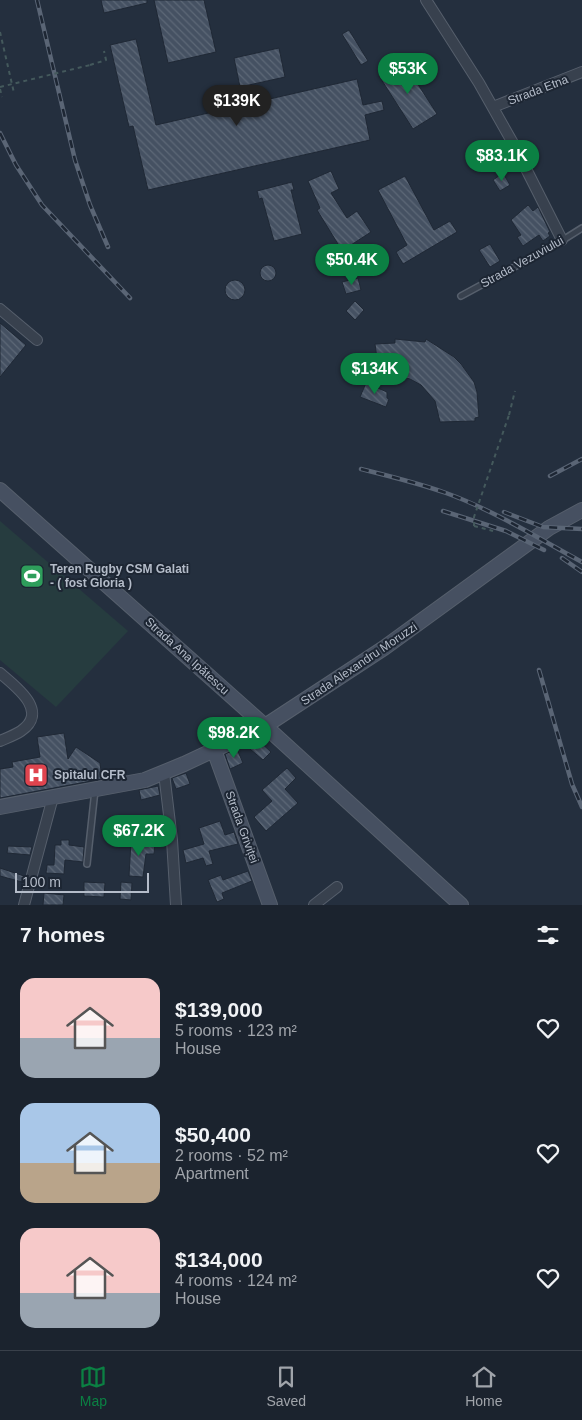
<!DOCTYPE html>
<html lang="en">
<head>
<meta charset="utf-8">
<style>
  body { margin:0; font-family:Arial,sans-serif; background:#242b36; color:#f1f3f6; height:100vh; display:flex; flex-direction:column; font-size:19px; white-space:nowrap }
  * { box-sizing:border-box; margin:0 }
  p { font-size:16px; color:#a0a4aa }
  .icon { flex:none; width:28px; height:28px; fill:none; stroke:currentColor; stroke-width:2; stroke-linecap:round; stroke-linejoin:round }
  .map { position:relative; height:905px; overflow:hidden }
  .panel { display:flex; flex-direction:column; background:#1b232e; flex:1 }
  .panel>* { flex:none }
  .scale { position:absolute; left:15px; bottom:12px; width:134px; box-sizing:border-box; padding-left:5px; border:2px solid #b4bcc9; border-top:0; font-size:14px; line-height:18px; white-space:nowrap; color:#b4bcc9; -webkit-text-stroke:4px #1d2633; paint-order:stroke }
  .price { position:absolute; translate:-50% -42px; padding:0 11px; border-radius:18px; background:#0b8043; color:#fff; font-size:16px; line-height:32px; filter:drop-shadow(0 1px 2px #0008) }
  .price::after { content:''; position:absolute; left:50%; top:30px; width:15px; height:11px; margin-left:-8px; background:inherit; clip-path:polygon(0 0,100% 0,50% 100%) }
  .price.current { background:#222; color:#fff }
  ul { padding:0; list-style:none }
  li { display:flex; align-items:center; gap:15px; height:125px; padding:0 20px }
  li span { display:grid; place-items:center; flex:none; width:140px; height:100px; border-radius:15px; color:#555 }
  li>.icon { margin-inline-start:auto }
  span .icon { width:60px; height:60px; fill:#fffc; stroke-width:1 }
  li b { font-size:21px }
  h2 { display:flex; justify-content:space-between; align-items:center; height:60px; padding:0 20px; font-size:21px }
  .dock { display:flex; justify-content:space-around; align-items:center; height:70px; border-top:1px solid #39404a; background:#1b232e; font-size:14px; color:#a0a4aa }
  .dock a { display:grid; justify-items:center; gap:2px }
  .dock .current { color:#0b8043 }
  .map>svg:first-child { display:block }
  .park { fill:#263c3f }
  .building { fill:url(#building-back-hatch); stroke:#1f2835 }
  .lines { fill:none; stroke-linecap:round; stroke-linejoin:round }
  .lane-casing { stroke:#565f6c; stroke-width:8 }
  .street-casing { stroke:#565f6c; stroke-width:12 }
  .secondary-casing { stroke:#565f6c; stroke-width:16 }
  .path { stroke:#44595c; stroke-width:2; stroke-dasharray:4 4; stroke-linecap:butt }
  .lane { stroke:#38414e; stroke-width:5 }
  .street { stroke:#38414e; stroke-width:10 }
  .secondary { stroke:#465061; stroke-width:14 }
  .rail-casing { stroke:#5a6575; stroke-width:4.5 }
  .rail { stroke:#1d2633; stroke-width:2.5; stroke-dasharray:8; stroke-linecap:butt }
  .path-bridge { stroke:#44595c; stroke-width:2; stroke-dasharray:4 4; stroke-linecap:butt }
  .labels { text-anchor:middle; stroke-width:4; stroke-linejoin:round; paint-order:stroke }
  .street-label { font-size:12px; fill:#b4bcc9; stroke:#1d2633 }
  .poi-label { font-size:12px; font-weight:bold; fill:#b4bcc9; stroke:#1d2633; text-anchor:start }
</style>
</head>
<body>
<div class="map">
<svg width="582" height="905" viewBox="0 0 582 905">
  <defs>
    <pattern id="building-back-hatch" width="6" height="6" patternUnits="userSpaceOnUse" patternTransform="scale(1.25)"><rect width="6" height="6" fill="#455162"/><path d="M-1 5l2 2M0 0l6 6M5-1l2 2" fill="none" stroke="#5d6877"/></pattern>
  </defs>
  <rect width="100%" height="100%" fill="#242f3e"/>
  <!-- park -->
  <path class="park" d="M 0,521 L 128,631 L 56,707 L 0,660 Z"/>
  <!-- building -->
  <path class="building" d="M 101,0 L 147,0 L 147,3 L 104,13 Z
    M 154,0 L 204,0 L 216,52 L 168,63 Z
    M 349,30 L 368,61 L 361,65 L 342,34 Z
    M 136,39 L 156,125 L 357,79 L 363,105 L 382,101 L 384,110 L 365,115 L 370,140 L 148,190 L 133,126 L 129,127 L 110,45 Z
    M 279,48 L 285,77 L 240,87 L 234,58 Z
    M 403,61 L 437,114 L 413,129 L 379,76 Z
    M 331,171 L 339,189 L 331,193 L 347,218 L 357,211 L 371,232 L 351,245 L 363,264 L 354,270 L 317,210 L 320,208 L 308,181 Z
    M 503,173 L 510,185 L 500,191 L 493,180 Z
    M 405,176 L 434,230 L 450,221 L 457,232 L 403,264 L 396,252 L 407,245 L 378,190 Z
    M 292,182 L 294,190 L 291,190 L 302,234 L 274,241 L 262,198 L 259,199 L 257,191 Z
    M 528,205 L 533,211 L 538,207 L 550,232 L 548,233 L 550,236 L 543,241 L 539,235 L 523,246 L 517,237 L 521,235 L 511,220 Z
    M 490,244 L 500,261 L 490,267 L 479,250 Z
    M260 273a8 8 0 1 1 16 0a8 8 0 1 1-16 0Z
    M 358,278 L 361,290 L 346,294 L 342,282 Z
    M225 290a10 10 0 1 1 20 0a10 10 0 1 1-20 0Z
    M 355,301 L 364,310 L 355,320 L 346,311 Z
    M 0,323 L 26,345 L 0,377 Z
    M 395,339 L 425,342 L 426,339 L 454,357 L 461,364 L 474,382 L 477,392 L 479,417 L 475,418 L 475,421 L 440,422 L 435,401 L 421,385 L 410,379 L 396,375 L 395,380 L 380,380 L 375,344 L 395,343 Z
    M 366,383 L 387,392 L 387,398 L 389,399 L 386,407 L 360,397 Z
    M 64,733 L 68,759 L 76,747 L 100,763 L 102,779 L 0,798 L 0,769 L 13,767 L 12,762 L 40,757 L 37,737 Z
    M 258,740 L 271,752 L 263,760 L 250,749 Z
    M 237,749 L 243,763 L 230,769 L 225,754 Z
    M 287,768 L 296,778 L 285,789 L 298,803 L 266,831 L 254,817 L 272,801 L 262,790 Z
    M 186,773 L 190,784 L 176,789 L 172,778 Z
    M 158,786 L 160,795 L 141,800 L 139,790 Z
    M 220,821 L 225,835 L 234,832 L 238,844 L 209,851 L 213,864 L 206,866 L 203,858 L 186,863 L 183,850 L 204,844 L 199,828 Z
    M 61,840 L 69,840 L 69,845 L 84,847 L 83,862 L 65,860 L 64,874 L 46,873 L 47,865 L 54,865 L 55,845 L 61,845 Z
    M 131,841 L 155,843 L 154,854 L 146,854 L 143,877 L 129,876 Z
    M 8,846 L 32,847 L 30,855 L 7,853 Z
    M 0,868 L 24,876 L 22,882 L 0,876 Z
    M 248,871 L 252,881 L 222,893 L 224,899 L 217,902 L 208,880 L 221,875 L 223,880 Z
    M 84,882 L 105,883 L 104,897 L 84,896 Z
    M 121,882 L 132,883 L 131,900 L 120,899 Z
    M 44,893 L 64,895 L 63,905 L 43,905 Z"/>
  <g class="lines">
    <!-- lane casing -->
    <g class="lane-casing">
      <path id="lane" d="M 461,296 L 555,245 L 582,228
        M 87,864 L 95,790"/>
    </g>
    <!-- street casing -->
    <g class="street-casing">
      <path id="street" d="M 426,0 L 479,83 L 514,145 L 562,240
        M 493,107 L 582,72
        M 0,309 L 37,340
        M 0,673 C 15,686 50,711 21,731 C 15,735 7,738 0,741
        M 164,773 L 172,840 L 176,905
        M 24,905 L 53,797
        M 314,905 L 337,887"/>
    </g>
    <!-- secondary casing -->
    <g class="secondary-casing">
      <path id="secondary" d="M 0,490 L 265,726 L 461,905
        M 214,750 L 270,905
        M 0,807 L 145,780 L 184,764 L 265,726 L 384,648 L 549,528 L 582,510"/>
    </g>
    <!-- path -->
    <path class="path" d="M 0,32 L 14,93
      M 90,65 L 106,60 L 104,51
      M 0,89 L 2,97
      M 509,415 L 515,391
      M 474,526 L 493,531"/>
    <!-- lane -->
    <use href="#lane" class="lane"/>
    <!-- street -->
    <use href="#street" class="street"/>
    <!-- secondary -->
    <use href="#secondary" class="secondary"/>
    <!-- rail casing -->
    <g class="rail-casing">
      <path id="rail" d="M 37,0 L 75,160 L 90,205 L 108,247
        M 0,133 L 16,165 L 42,205 L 130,298
        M 361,469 C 389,476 418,483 446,493 C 493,510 538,538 582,562
        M 550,476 L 582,459
        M 443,511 L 506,531 L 544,550
        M 504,512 L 543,527 L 582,529
        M 562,558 L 582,572
        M 539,670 L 572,784 L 582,807"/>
    </g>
    <!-- rail -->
    <use href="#rail" class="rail"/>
    <!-- path-bridge -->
    <path class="path-bridge" d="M 0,87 L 90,65
      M 474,526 L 474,517 L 509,415"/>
  </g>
  <!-- icons -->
  <defs>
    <g id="stadium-square" transform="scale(1.25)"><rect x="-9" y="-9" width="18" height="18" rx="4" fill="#2e9e5b" stroke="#1d2633"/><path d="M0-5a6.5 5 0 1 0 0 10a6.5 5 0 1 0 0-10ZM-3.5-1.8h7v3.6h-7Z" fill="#fff"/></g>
    <g id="hospital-square" transform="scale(1.25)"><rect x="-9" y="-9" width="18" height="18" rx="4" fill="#e0444e" stroke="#1d2633"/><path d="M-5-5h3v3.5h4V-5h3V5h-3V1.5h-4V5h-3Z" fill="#fff"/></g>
  </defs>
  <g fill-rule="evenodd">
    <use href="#stadium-square" x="32" y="576"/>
    <use href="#hospital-square" x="36" y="775"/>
  </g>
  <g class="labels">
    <!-- street labels -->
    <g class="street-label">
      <text transform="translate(538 90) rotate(-21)" y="4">Strada Etna</text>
      <text transform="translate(522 262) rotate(-29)" y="4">Strada Vezuviului</text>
      <text transform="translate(187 656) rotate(42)" y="4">Strada Ana Ipătescu</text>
      <text transform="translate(359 664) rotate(-34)" y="4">Strada Alexandru Moruzzi</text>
      <text transform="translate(242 827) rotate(70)" y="4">Strada Griviței</text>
    </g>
    <!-- poi labels -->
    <g class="poi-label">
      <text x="50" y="573">Teren Rugby CSM Galati<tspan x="50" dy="14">- ( fost Gloria )</tspan></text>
      <text x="54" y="779">Spitalul CFR</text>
    </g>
  </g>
</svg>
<div class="scale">100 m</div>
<b class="price" style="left:408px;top:95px">$53K</b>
<b class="price current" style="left:237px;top:127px">$139K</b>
<b class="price" style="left:502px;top:182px">$83.1K</b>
<b class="price" style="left:352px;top:286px">$50.4K</b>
<b class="price" style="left:375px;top:395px">$134K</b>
<b class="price" style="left:234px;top:759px">$98.2K</b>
<b class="price" style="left:139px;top:857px">$67.2K</b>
</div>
<section class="panel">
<h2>7 homes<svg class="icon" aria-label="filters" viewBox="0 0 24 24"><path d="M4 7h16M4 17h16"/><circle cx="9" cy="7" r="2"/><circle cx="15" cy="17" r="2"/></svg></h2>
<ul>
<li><span style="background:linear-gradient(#f6c9c9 60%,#9aa5b1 0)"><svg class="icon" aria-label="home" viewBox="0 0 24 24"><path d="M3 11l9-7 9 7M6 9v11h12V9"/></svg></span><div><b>$139,000</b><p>5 rooms · 123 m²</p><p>House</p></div><svg class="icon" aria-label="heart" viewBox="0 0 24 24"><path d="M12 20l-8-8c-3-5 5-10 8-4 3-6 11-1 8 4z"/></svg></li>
<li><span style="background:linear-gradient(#a9c7e8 60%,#b9a48a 0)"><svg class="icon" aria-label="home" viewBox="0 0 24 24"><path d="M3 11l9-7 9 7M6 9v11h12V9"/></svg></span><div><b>$50,400</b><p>2 rooms · 52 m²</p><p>Apartment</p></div><svg class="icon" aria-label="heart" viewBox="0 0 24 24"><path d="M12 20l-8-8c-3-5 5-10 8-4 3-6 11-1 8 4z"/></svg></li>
<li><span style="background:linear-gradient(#f6c9c9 65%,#9aa5b1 0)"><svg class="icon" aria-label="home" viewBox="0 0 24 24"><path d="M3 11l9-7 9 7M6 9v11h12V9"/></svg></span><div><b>$134,000</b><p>4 rooms · 124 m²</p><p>House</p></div><svg class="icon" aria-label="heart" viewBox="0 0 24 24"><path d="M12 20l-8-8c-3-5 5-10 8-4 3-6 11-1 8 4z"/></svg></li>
</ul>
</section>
<nav class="dock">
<a class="current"><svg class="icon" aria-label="map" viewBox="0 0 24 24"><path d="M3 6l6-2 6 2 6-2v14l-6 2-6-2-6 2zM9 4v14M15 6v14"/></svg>Map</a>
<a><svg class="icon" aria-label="saved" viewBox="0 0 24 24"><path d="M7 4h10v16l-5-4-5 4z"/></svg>Saved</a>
<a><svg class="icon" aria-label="home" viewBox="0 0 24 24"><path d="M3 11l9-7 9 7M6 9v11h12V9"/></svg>Home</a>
</nav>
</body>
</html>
